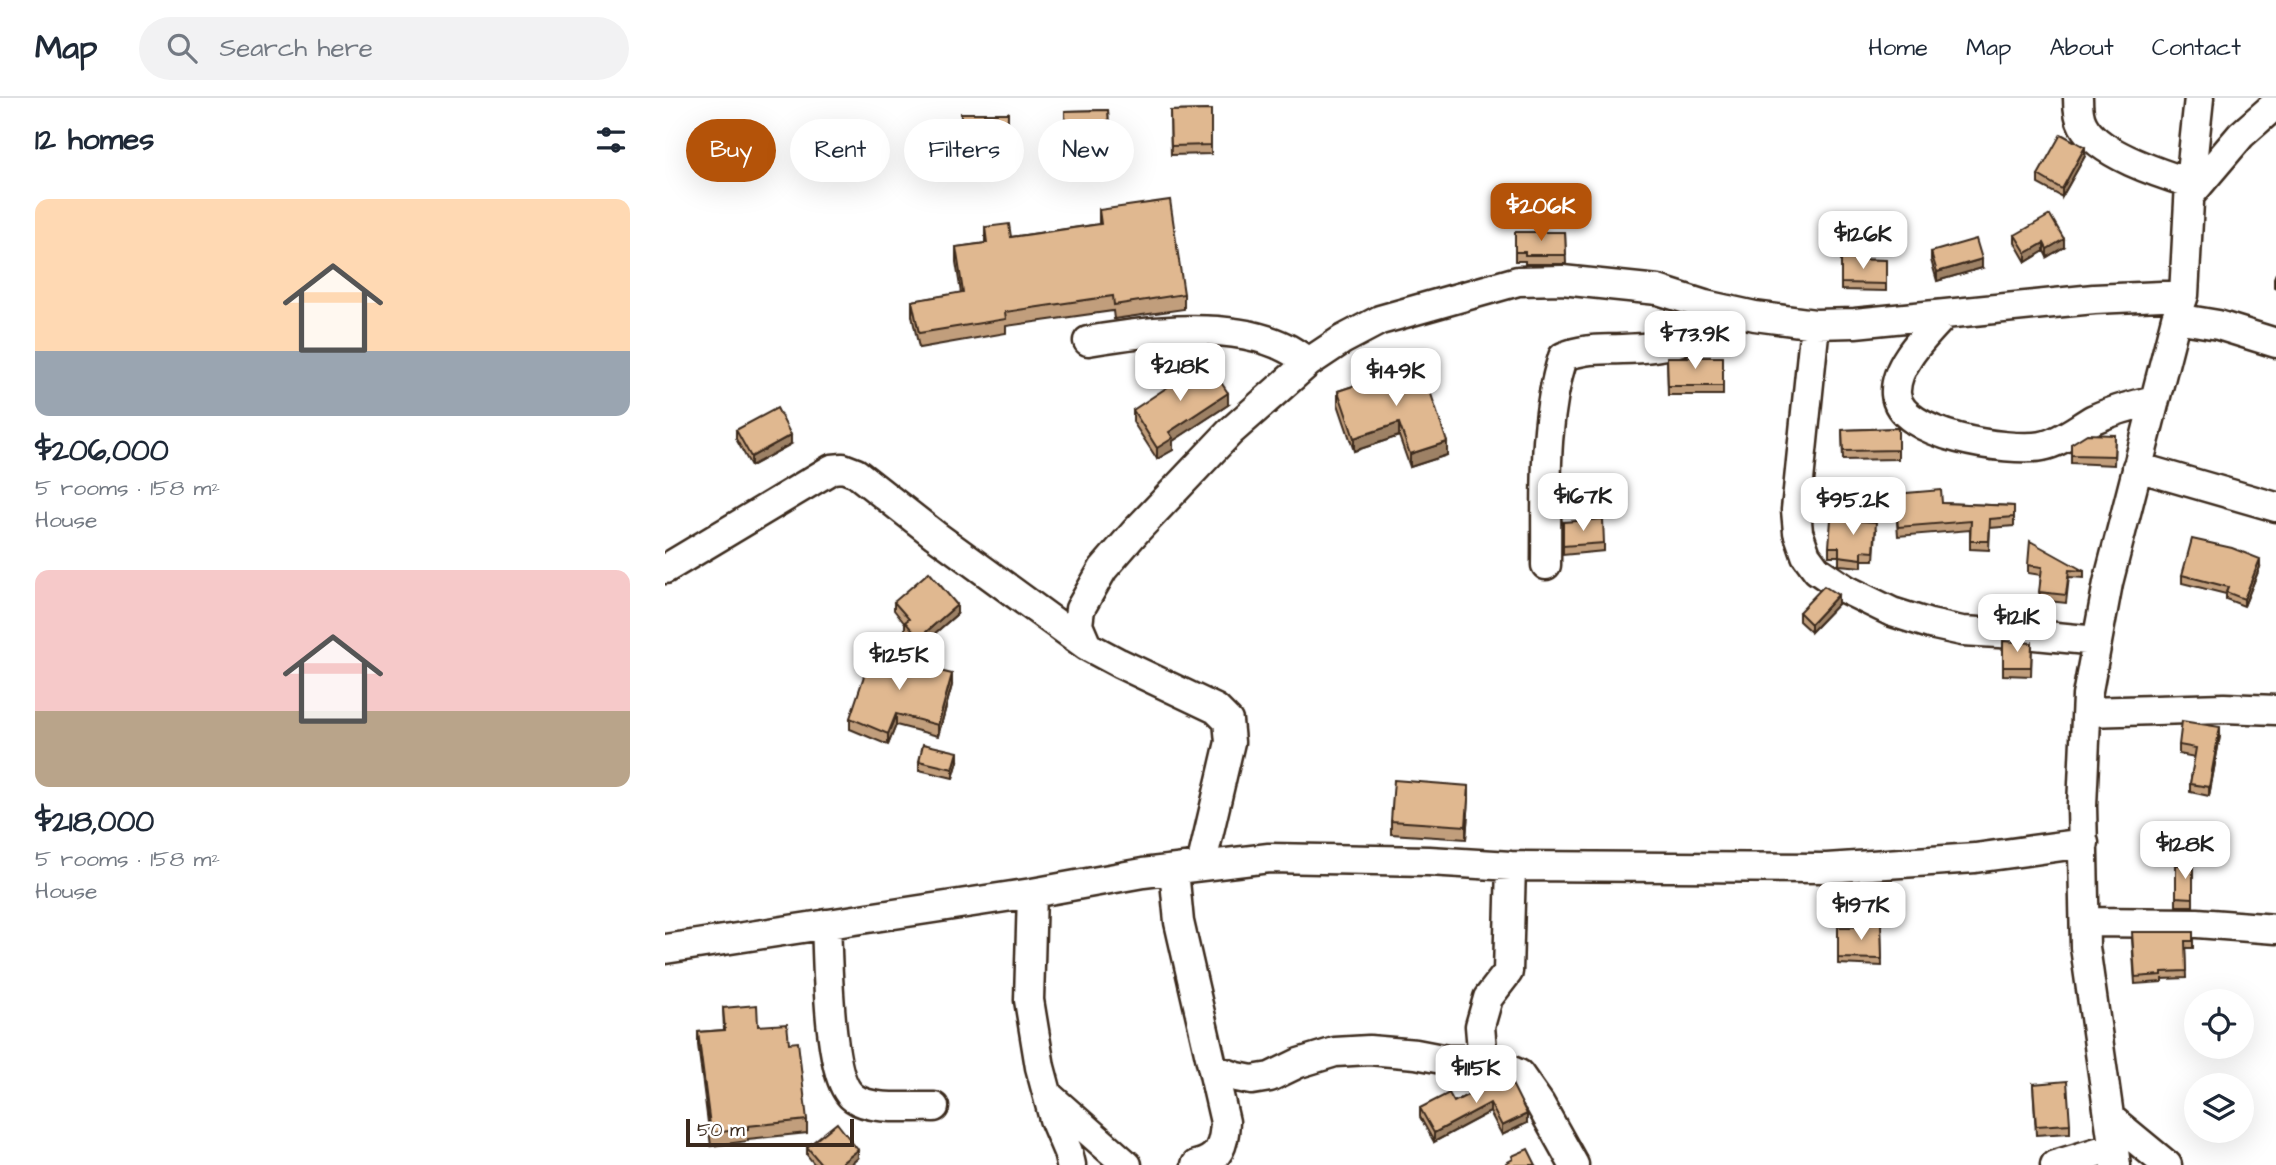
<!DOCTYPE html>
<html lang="en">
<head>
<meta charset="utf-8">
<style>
  body { margin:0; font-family:"Architects Daughter",sans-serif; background:#f2f2f3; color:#1f2937; height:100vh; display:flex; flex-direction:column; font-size:26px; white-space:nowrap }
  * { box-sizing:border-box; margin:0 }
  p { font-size:23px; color:#747a83 }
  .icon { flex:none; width:38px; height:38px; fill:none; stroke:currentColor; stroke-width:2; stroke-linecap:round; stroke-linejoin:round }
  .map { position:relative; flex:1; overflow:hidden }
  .panel { display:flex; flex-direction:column; background:#fff; width:665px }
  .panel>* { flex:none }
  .top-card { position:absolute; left:21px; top:21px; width:665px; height:63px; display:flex; gap:14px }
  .tools { position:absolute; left:1519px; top:891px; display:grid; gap:14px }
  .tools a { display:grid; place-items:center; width:70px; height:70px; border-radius:50%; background:#fff; box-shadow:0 7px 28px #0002; font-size:35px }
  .scale { position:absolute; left:21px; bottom:18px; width:168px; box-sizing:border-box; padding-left:7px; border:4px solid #3b2a1e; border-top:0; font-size:19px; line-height:24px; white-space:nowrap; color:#3b2a1e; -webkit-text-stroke:5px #fff; paint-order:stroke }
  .price { position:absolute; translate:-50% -60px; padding:0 16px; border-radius:14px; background:#fff; color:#222; font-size:23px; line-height:46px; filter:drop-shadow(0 2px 4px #0008) }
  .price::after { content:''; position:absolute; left:50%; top:42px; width:21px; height:16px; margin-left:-10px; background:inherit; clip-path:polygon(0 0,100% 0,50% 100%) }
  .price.active { background:#b45309; color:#fff }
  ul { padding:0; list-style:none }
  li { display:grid; align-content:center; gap:14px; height:371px; padding:0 35px }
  li span { display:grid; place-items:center; height:217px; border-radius:14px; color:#555 }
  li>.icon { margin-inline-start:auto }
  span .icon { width:126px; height:126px; fill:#fffc; stroke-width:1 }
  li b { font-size:30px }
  h2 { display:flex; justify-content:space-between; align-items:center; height:84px; padding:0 35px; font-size:30px }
  .chip { padding:0 24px; border-radius:32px; background:#fff; box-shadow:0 7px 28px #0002; font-size:24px; line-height:63px }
  .chip.active { background:#b45309; color:#fff }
  header { display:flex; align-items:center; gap:42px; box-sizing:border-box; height:98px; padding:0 35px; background:#fff; border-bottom:2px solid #e0e1e3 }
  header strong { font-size:33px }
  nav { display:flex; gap:38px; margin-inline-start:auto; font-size:24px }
  .search { width:490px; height:63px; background:#f2f2f3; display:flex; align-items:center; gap:18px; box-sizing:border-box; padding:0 24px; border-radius:38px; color:#747a83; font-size:26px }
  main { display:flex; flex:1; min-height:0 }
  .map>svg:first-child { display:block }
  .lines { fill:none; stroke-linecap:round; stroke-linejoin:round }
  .minor-casing { stroke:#3b2a1e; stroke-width:33 }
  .minor { stroke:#fff; stroke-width:28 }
  .wall { fill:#c19e7c; stroke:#3b2a1e; stroke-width:2 }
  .shaded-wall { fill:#9d8165; stroke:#3b2a1e; stroke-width:2 }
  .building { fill:#e0b890; stroke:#3b2a1e; stroke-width:2 }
</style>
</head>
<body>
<header>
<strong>Map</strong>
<div class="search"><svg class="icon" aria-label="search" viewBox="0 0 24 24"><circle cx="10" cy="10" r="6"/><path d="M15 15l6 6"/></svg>Search here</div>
<nav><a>Home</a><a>Map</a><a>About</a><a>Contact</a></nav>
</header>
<main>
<section class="panel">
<h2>12 homes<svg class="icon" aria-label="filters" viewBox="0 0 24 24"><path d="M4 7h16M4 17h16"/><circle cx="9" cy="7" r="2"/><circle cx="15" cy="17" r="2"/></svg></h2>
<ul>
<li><span style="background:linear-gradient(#ffd9b3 70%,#9aa5b1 0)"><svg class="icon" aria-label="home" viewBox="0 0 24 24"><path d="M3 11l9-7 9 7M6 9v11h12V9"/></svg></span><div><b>$206,000</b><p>5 rooms · 158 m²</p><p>House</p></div></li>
<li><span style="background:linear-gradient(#f6c9c9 65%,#b9a48a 0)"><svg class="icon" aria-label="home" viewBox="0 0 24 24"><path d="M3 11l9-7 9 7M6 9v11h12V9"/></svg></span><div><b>$218,000</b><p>5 rooms · 158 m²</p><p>House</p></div></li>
</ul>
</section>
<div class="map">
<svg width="1611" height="1067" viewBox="0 0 1611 1067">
  <rect width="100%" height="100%" fill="#fff"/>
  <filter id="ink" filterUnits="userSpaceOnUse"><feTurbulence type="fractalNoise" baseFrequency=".0143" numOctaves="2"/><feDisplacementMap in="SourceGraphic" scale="14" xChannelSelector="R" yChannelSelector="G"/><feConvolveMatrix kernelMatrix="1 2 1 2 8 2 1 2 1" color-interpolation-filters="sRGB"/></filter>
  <g filter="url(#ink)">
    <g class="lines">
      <!-- minor casing -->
      <g class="minor-casing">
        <path id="minor" d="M 1413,0 C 1413,8 1414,20 1418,27 C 1433,56 1496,76 1525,85
          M 1525,97 L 1576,37 L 1611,6
          M 1280,216 C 1262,236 1229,267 1231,296 C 1234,338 1344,354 1377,348 C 1395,345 1413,330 1429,321 C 1449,312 1468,307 1490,302
          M 1511,220 L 1553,227 L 1611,245
          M 1150,226 L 1131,412 L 1133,434 L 1141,457 L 1152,472 L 1180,491 L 1227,514 L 1265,526 L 1297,533 L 1370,537 L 1432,543
          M 423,243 C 481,233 567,222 621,250 C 629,254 637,260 644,264
          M 1472,369 L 1611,409
          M 881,467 C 882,398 877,325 898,259 C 919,250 934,252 957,251 C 1004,250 1029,244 1064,212
          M 0,471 L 167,371 L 178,370 L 191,375 L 270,437 L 422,548
          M 1422,614 L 1559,610 L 1611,612
          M 536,768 L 565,644 L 563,623 L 551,611 L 454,565 L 422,548 L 413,527 L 415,511 L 438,471 L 471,433 L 565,334 L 644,264 L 677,242 L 715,222 L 853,183 L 897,182 L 993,192 L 1040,207 L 1090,218 L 1150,226 L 1190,225 L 1429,201 L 1519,197
          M 509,772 L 514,824 L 560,1024 C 559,1046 555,1062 531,1067
          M 367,795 L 364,902 L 375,969 L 389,1021 L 403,1054 L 406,1067
          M 1420,824 L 1532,825 L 1611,831
          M 161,826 C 163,860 162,982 189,1000 C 207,1013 247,1008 269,1009
          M 0,851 L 367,795 L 478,775 L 604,760 L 764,763 L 846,768 L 1162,770 L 1310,760 L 1419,745
          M 818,964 L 815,928 L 823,900 L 843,874 L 846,768
          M 548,971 L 572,979 L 587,982 L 605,979 L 634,965 L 670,954 L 704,952 L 751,956 L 782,962 L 809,962 L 833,967 L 854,976 L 875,1006 L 909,1067
          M 384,998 L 462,1067
          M 1445,1020 L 1502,1067
          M 1390,1067 L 1449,1049
          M 1451,1067 L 1420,849 L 1417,708 L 1422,598 L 1443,485 L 1511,220 L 1519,197 L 1525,85 L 1534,0"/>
      </g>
      <!-- minor -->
      <use href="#minor" class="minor"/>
    </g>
    <!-- wall -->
    <path class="wall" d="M 443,12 L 445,57 L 401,58 L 400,13 Z
      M 546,12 L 546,56 L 506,57 L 505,13 Z
      M 343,15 L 342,62 L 295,61 L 295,52 Z
      M 1420,58 L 1397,99 L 1373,86 L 1373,77 Z
      M 434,112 L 519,196 L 519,211 L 449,221 L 448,213 L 341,228 L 341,235 L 254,250 L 247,218 L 247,203 L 296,195 L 291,164 L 291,149 L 320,145 L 320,129 L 346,139 L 434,126 Z
      M 850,134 L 900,134 L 901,166 L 860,166 L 860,163 L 850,163 Z
      M 1350,137 L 1399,149 L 1382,159 L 1379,153 L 1361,164 L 1350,145 Z
      M 1266,154 L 1317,170 L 1272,183 L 1266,162 Z
      M 1176,161 L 1221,162 L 1221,193 L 1176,192 Z
      M 1611,175 L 1611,190 L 1609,189 L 1609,180 Z
      M 1002,259 L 1058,259 L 1058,297 L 1003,297 Z
      M 756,266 L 782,357 L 745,369 L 734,338 L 689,353 L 673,306 L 673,293 Z
      M 563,307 L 508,343 L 508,352 L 492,361 L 468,324 L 468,312 Z
      M 1233,330 L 1233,361 L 1178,362 L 1177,332 Z
      M 71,332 L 126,346 L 86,368 L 71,341 Z
      M 1450,337 L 1449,367 L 1406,365 L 1406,346 Z
      M 1230,396 L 1277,405 L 1349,408 L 1349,428 L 1325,430 L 1324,452 L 1305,451 L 1305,432 L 1233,438 Z
      M 898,424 L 939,445 L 939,453 L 898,457 Z
      M 1211,432 L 1209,462 L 1197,462 L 1197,469 L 1174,467 L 1174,458 L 1164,458 L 1164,449 Z
      M 1363,467 L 1419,473 L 1419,480 L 1404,479 L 1401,505 L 1374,502 L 1376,477 L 1363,475 Z
      M 1595,469 L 1579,508 L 1561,501 L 1561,496 L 1517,485 L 1517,477 Z
      M 229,504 L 292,516 L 254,549 L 240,533 L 240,526 L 229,512 Z
      M 1173,506 L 1146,534 L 1134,523 L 1134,514 Z
      M 1367,545 L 1366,578 L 1338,577 L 1338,569 Z
      M 233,562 L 287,587 L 273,638 L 231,627 L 223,647 L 185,631 L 185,620 Z
      M 1555,638 L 1544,698 L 1525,694 L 1525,686 L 1530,659 L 1514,656 L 1514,647 Z
      M 254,663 L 293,663 L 288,680 L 254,672 Z
      M 804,701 L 801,741 L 726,736 L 726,723 Z
      M 1511,767 L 1528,767 L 1528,808 L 1511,808 Z
      M 1216,825 L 1217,868 L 1173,866 L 1173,829 L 1197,829 Z
      M 1528,834 L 1528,850 L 1520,850 L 1521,880 L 1497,881 L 1497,884 L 1470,886 L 1467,841 Z
      M 58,910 L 124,945 L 142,1022 L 142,1035 L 83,1041 L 83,1043 L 46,1048 L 33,947 L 33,934 L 59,932 Z
      M 838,979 L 862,1025 L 837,1037 L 825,1014 L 769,1044 L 755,1019 L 755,1010 L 789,1004 Z
      M 1368,986 L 1405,1026 L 1405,1035 L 1371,1037 Z
      M 142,1049 L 193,1060 L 185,1067 L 150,1067 L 142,1057 Z"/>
    <!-- shaded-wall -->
    <path class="shaded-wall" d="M 1420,49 L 1420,58 L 1397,99 L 1397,91 Z
      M 1399,141 L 1399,149 L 1382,159 L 1382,151 Z
      M 1379,145 L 1379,153 L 1361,164 L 1361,155 Z
      M 1317,161 L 1317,170 L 1272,183 L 1272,174 Z
      M 563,295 L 563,307 L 508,343 L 508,352 L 492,361 L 492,350 L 504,334 Z
      M 734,325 L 734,338 L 689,353 L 689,340 Z
      M 126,337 L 126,346 L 86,368 L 86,359 Z
      M 782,344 L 782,357 L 745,369 L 745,356 Z
      M 1595,461 L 1595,469 L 1579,508 L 1579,501 Z
      M 1173,497 L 1173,506 L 1146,534 L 1146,526 Z
      M 292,507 L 292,516 L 254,549 L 254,540 Z
      M 233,555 L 233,566 L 226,561 Z
      M 287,576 L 287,587 L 273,638 L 273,627 Z
      M 231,616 L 231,627 L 223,647 L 223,636 Z
      M 1555,629 L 1555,638 L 1544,698 L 1544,689 Z
      M 293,654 L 293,663 L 288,680 L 288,671 Z
      M 804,688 L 804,701 L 801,741 L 801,728 Z
      M 825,1005 L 825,1014 L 769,1044 L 769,1035 Z
      M 862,1016 L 862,1025 L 837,1037 L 837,1028 Z
      M 193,1052 L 193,1060 L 185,1067 L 174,1067 Z"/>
    <!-- building -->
    <path class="building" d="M 443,12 L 445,48 L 401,49 L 400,13 Z
      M 546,12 L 546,47 L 506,48 L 505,13 Z
      M 296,15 L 343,15 L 342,53 L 295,52 Z
      M 1396,36 L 1420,49 L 1397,91 L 1373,77 Z
      M 505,102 L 519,196 L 449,207 L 448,198 L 340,214 L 341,221 L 254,235 L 247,203 L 298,194 L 291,149 L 322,145 L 320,129 L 344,126 L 346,139 L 436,126 L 434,112 Z
      M 1385,117 L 1399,141 L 1382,151 L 1379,145 L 1361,155 L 1350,137 Z
      M 850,134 L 900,134 L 901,157 L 860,157 L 860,154 L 850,154 Z
      M 1311,141 L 1317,161 L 1272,174 L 1266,154 Z
      M 1176,161 L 1221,162 L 1221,186 L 1176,185 Z
      M 1002,259 L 1058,259 L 1058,288 L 1003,288 Z
      M 542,263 L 563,295 L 504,334 L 508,340 L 492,350 L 468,312 Z
      M 756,266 L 782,344 L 745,356 L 734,325 L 689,340 L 673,293 Z
      M 112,310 L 126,337 L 86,359 L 71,332 Z
      M 1233,330 L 1233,352 L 1178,353 L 1177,332 Z
      M 1422,336 L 1450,337 L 1449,358 L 1406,357 L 1406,346 Z
      M 1276,392 L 1277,405 L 1349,408 L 1349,419 L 1325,421 L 1324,443 L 1305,443 L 1306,423 L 1233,429 L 1230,396 Z
      M 938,421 L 939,445 L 898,448 L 898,424 Z
      M 1166,421 L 1211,424 L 1209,454 L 1197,453 L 1197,461 L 1174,458 L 1174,449 L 1164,449 Z
      M 1527,441 L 1567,450 L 1595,461 L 1579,501 L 1561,494 L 1563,489 L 1517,477 Z
      M 1365,443 L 1419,473 L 1404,472 L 1401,497 L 1374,494 L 1377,469 L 1363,467 Z
      M 264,474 L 292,507 L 254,540 L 240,524 L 244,521 L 229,504 Z
      M 1159,488 L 1173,497 L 1146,526 L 1134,514 Z
      M 1338,543 L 1367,545 L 1366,569 L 1338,569 Z
      M 209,548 L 233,555 L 226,561 L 287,576 L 273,627 L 231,616 L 223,636 L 185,620 Z
      M 1517,623 L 1555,629 L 1544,689 L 1525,686 L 1531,650 L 1514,647 Z
      M 258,646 L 293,654 L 288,671 L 254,663 Z
      M 729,682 L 804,688 L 801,728 L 726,723 Z
      M 1511,767 L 1528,767 L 1528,800 L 1511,799 Z
      M 1197,825 L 1216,825 L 1217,861 L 1173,860 L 1173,829 L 1197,829 Z
      M 1467,834 L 1528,834 L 1528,843 L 1520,843 L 1521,873 L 1497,874 L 1497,877 L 1470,879 Z
      M 92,907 L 93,928 L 122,926 L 124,945 L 133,944 L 142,1022 L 83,1028 L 83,1031 L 46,1035 L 33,934 L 60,932 L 58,910 Z
      M 838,979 L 846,984 L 862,1016 L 837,1028 L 825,1005 L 769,1035 L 755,1010 L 784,995 L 789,1004 Z
      M 1402,983 L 1405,1026 L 1371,1028 L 1368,986 Z
      M 172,1025 L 193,1052 L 174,1067 L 157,1067 L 142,1049 Z
      M 863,1051 L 871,1067 L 842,1067 L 841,1065 L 848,1061 L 847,1058 Z"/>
  </g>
</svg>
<div class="tools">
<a><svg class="icon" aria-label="locate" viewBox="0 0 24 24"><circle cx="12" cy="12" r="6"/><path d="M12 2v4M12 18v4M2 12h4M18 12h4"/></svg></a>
<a><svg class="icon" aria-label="layers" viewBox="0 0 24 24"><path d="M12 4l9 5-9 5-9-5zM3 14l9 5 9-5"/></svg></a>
</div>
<div class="scale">50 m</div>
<b class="price active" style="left:876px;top:145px">$206K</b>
<b class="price" style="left:1198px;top:173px">$126K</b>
<b class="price" style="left:1030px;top:273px">$73.9K</b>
<b class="price" style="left:515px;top:305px">$218K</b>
<b class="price" style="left:731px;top:310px">$149K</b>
<b class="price" style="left:918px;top:435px">$167K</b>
<b class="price" style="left:1188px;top:439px">$95.2K</b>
<b class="price" style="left:1352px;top:556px">$121K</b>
<b class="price" style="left:234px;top:594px">$125K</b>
<b class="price" style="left:1520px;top:783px">$128K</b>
<b class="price" style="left:1196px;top:844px">$197K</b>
<b class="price" style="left:811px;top:1007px">$115K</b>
<div class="top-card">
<a class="chip active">Buy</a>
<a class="chip">Rent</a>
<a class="chip">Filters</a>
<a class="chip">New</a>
</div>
</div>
</main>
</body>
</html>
